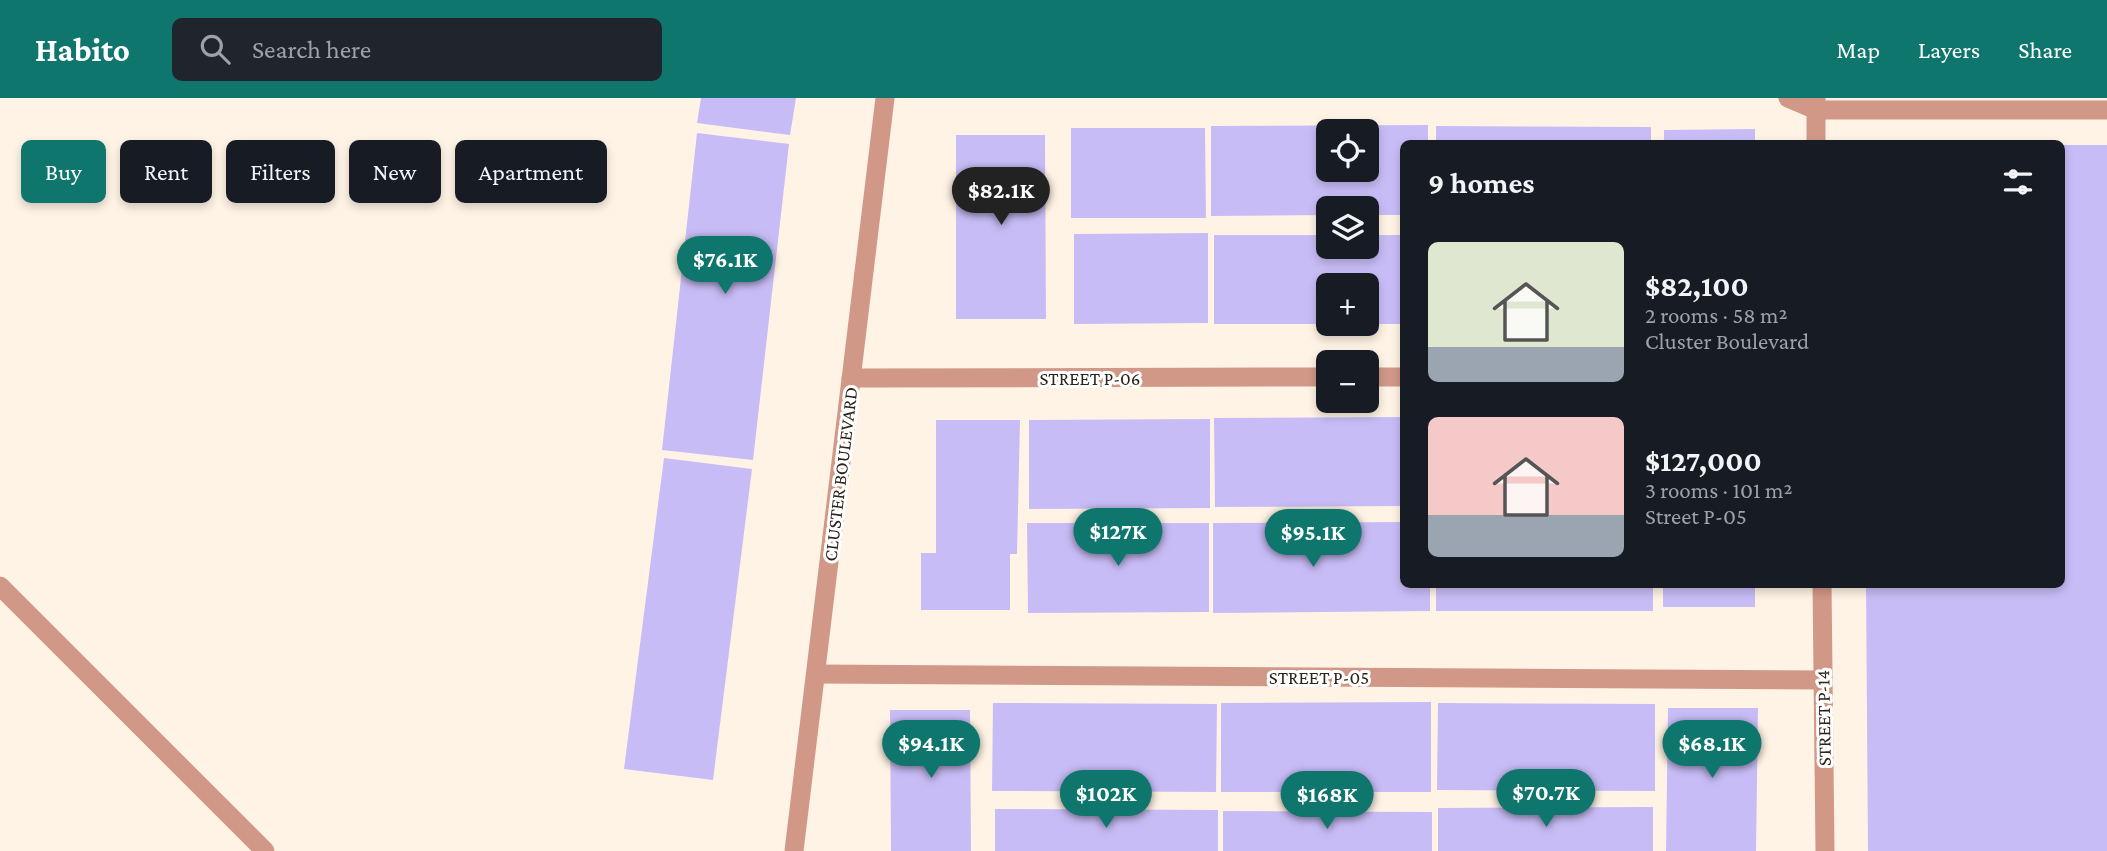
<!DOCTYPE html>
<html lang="en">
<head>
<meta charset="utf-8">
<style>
  body { margin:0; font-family:"Crimson Pro",serif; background:#20242c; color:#f1f3f6; height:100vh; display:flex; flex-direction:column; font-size:26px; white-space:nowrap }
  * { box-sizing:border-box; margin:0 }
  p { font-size:23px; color:#9ea1a6 }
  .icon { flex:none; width:38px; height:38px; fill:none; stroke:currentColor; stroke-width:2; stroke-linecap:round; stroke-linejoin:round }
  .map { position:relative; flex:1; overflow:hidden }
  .sheet { position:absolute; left:1400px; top:42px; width:665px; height:448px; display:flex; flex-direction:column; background:#171b24; border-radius:10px; box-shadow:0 4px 10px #0003 }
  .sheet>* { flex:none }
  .hud { position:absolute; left:21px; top:42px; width:665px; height:63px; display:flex; gap:14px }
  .controls { position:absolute; left:1316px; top:21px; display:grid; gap:14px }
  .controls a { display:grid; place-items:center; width:63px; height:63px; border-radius:10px; background:#171b24; box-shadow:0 4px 10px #0003; font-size:35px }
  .price { position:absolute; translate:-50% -60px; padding:0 16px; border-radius:24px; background:#0f766e; color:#fff; font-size:23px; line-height:46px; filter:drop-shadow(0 2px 4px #0008) }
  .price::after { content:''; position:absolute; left:50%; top:42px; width:21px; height:16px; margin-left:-10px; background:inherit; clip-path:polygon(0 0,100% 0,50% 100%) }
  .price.on { background:#222; color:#fff }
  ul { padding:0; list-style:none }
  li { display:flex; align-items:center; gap:21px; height:175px; padding:0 28px }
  li span { display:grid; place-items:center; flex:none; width:196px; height:140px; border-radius:10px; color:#555 }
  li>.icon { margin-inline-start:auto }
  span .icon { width:84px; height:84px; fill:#fffc; stroke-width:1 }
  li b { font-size:30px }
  h2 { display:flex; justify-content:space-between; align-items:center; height:84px; padding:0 28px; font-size:30px }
  .tag { padding:0 24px; border-radius:10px; background:#171b24; box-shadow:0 4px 10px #0003; font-size:24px; line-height:63px }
  .tag.on { background:#0f766e; color:#fff }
  header { display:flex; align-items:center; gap:42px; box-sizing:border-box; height:98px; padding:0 35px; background:#0f766e; color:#fff }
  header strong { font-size:33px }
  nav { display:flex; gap:38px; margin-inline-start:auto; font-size:24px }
  .search { width:490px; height:63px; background:#20242c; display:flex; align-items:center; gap:18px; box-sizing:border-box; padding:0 24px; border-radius:10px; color:#9ea1a6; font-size:26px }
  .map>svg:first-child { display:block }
  .building { fill:#c8bcf6; fill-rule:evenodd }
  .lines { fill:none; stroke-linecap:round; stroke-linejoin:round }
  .minor { stroke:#d19887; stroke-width:19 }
  .tertiary { stroke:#d19887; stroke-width:19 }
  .labels { text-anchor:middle; stroke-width:6; stroke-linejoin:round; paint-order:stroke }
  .street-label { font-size:19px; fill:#2b241b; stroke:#fff }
</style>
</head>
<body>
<header>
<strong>Habito</strong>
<div class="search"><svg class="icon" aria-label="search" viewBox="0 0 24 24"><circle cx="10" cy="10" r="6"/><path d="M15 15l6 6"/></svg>Search here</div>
<nav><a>Map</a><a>Layers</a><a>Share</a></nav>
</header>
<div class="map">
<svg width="2107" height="753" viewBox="0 0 2107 753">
  <rect width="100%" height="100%" fill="#fff3e5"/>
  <!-- building -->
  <path class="building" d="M 701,0 L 796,0 L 790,37 L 697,25 Z
    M 1428,27 L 1428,46 L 1404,46 L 1404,117 L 1367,117 L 1367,110 L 1328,110 L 1328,117 L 1211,118 L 1211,28 ZM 1328,33 L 1367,33 L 1367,72 L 1328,72 Z
    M 1436,28 L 1651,29 L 1651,46 L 1436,46 Z
    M 1071,30 L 1205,30 L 1206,120 L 1071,120 Z
    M 1755,31 L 1755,46 L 1664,46 L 1664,32 Z
    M 697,35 L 789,46 L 753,362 L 662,352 Z
    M 956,37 L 1045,37 L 1046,221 L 956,221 Z
    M 2062,47 L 2107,47 L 2107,753 L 1868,753 L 1866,486 L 2062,486 Z
    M 1208,135 L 1208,225 L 1074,226 L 1074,136 Z
    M 1214,137 L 1328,137 L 1328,149 L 1367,149 L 1367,137 L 1404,137 L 1404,226 L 1367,226 L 1367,187 L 1328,187 L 1328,226 L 1214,226 Z
    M 1404,319 L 1404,408 L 1215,409 L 1214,320 Z
    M 1210,321 L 1210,410 L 1029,411 L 1029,322 Z
    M 936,322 L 1020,322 L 1017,456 L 1010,456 L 1010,512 L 921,512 L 921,455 L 936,455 Z
    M 664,360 L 752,371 L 713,682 L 624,671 Z
    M 1404,424 L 1404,486 L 1430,486 L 1430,513 L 1213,515 L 1213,425 Z
    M 1027,425 L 1209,425 L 1209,514 L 1028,515 Z
    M 1436,486 L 1653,486 L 1653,513 L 1436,513 Z
    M 1663,486 L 1755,486 L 1755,509 L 1663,509 Z
    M 1431,604 L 1431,694 L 1221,694 L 1221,605 Z
    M 993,605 L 1217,606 L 1216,694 L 992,693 Z
    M 1438,605 L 1655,606 L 1655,693 L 1437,692 Z
    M 1668,610 L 1758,610 L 1756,753 L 1666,753 Z
    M 890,612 L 970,612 L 971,753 L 891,753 Z
    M 1653,709 L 1653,753 L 1438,753 L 1438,710 Z
    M 995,711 L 1218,712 L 1218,753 L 995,753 Z
    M 1223,713 L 1432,714 L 1432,753 L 1223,753 Z"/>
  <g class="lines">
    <!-- minor -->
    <path class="minor" d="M 1788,0 L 1816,12 L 2107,12
      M 1816,1 L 1816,46
      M 1367,279 L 1404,279
      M 851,280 L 1328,279
      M 1822,486 L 1825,753
      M 0,488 L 265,753
      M 816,576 L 1823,582"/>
    <!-- tertiary -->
    <path class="tertiary" d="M 794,753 L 885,0"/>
  </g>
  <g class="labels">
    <!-- street labels -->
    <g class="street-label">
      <text x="1090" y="287">STREET P-06</text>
      <text transform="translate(840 376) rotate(-83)" y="7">CLUSTER BOULEVARD</text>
      <text x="1319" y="586">STREET P-05</text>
      <text transform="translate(1823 620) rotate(-91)" y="7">STREET P-14</text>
    </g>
  </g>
</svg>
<div class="controls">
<a><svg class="icon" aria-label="locate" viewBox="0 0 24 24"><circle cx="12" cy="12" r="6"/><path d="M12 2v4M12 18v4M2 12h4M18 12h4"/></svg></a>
<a><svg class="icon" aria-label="layers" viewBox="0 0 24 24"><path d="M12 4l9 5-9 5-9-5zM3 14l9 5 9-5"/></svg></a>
<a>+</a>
<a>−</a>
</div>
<b class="price on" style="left:1001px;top:129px">$82.1K</b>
<b class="price" style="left:725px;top:198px">$76.1K</b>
<b class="price" style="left:1118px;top:470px">$127K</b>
<b class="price" style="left:1313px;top:471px">$95.1K</b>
<b class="price" style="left:931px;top:682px">$94.1K</b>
<b class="price" style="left:1712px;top:682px">$68.1K</b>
<b class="price" style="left:1546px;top:731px">$70.7K</b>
<b class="price" style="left:1106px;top:732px">$102K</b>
<b class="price" style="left:1327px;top:733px">$168K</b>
<div class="hud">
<a class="tag on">Buy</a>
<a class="tag">Rent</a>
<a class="tag">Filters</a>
<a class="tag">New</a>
<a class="tag">Apartment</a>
</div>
<section class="sheet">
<h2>9 homes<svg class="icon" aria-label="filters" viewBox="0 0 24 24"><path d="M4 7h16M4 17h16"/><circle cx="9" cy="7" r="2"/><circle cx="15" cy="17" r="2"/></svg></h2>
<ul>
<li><span style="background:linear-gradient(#dfe7d0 75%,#9aa5b1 0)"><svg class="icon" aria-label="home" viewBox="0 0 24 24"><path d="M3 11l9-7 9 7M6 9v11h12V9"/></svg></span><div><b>$82,100</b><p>2 rooms · 58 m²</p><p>Cluster Boulevard</p></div></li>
<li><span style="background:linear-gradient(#f6c9c9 70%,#9aa5b1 0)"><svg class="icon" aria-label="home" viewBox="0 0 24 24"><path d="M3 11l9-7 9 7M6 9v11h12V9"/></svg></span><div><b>$127,000</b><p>3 rooms · 101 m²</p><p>Street P-05</p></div></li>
</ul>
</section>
</div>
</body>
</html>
